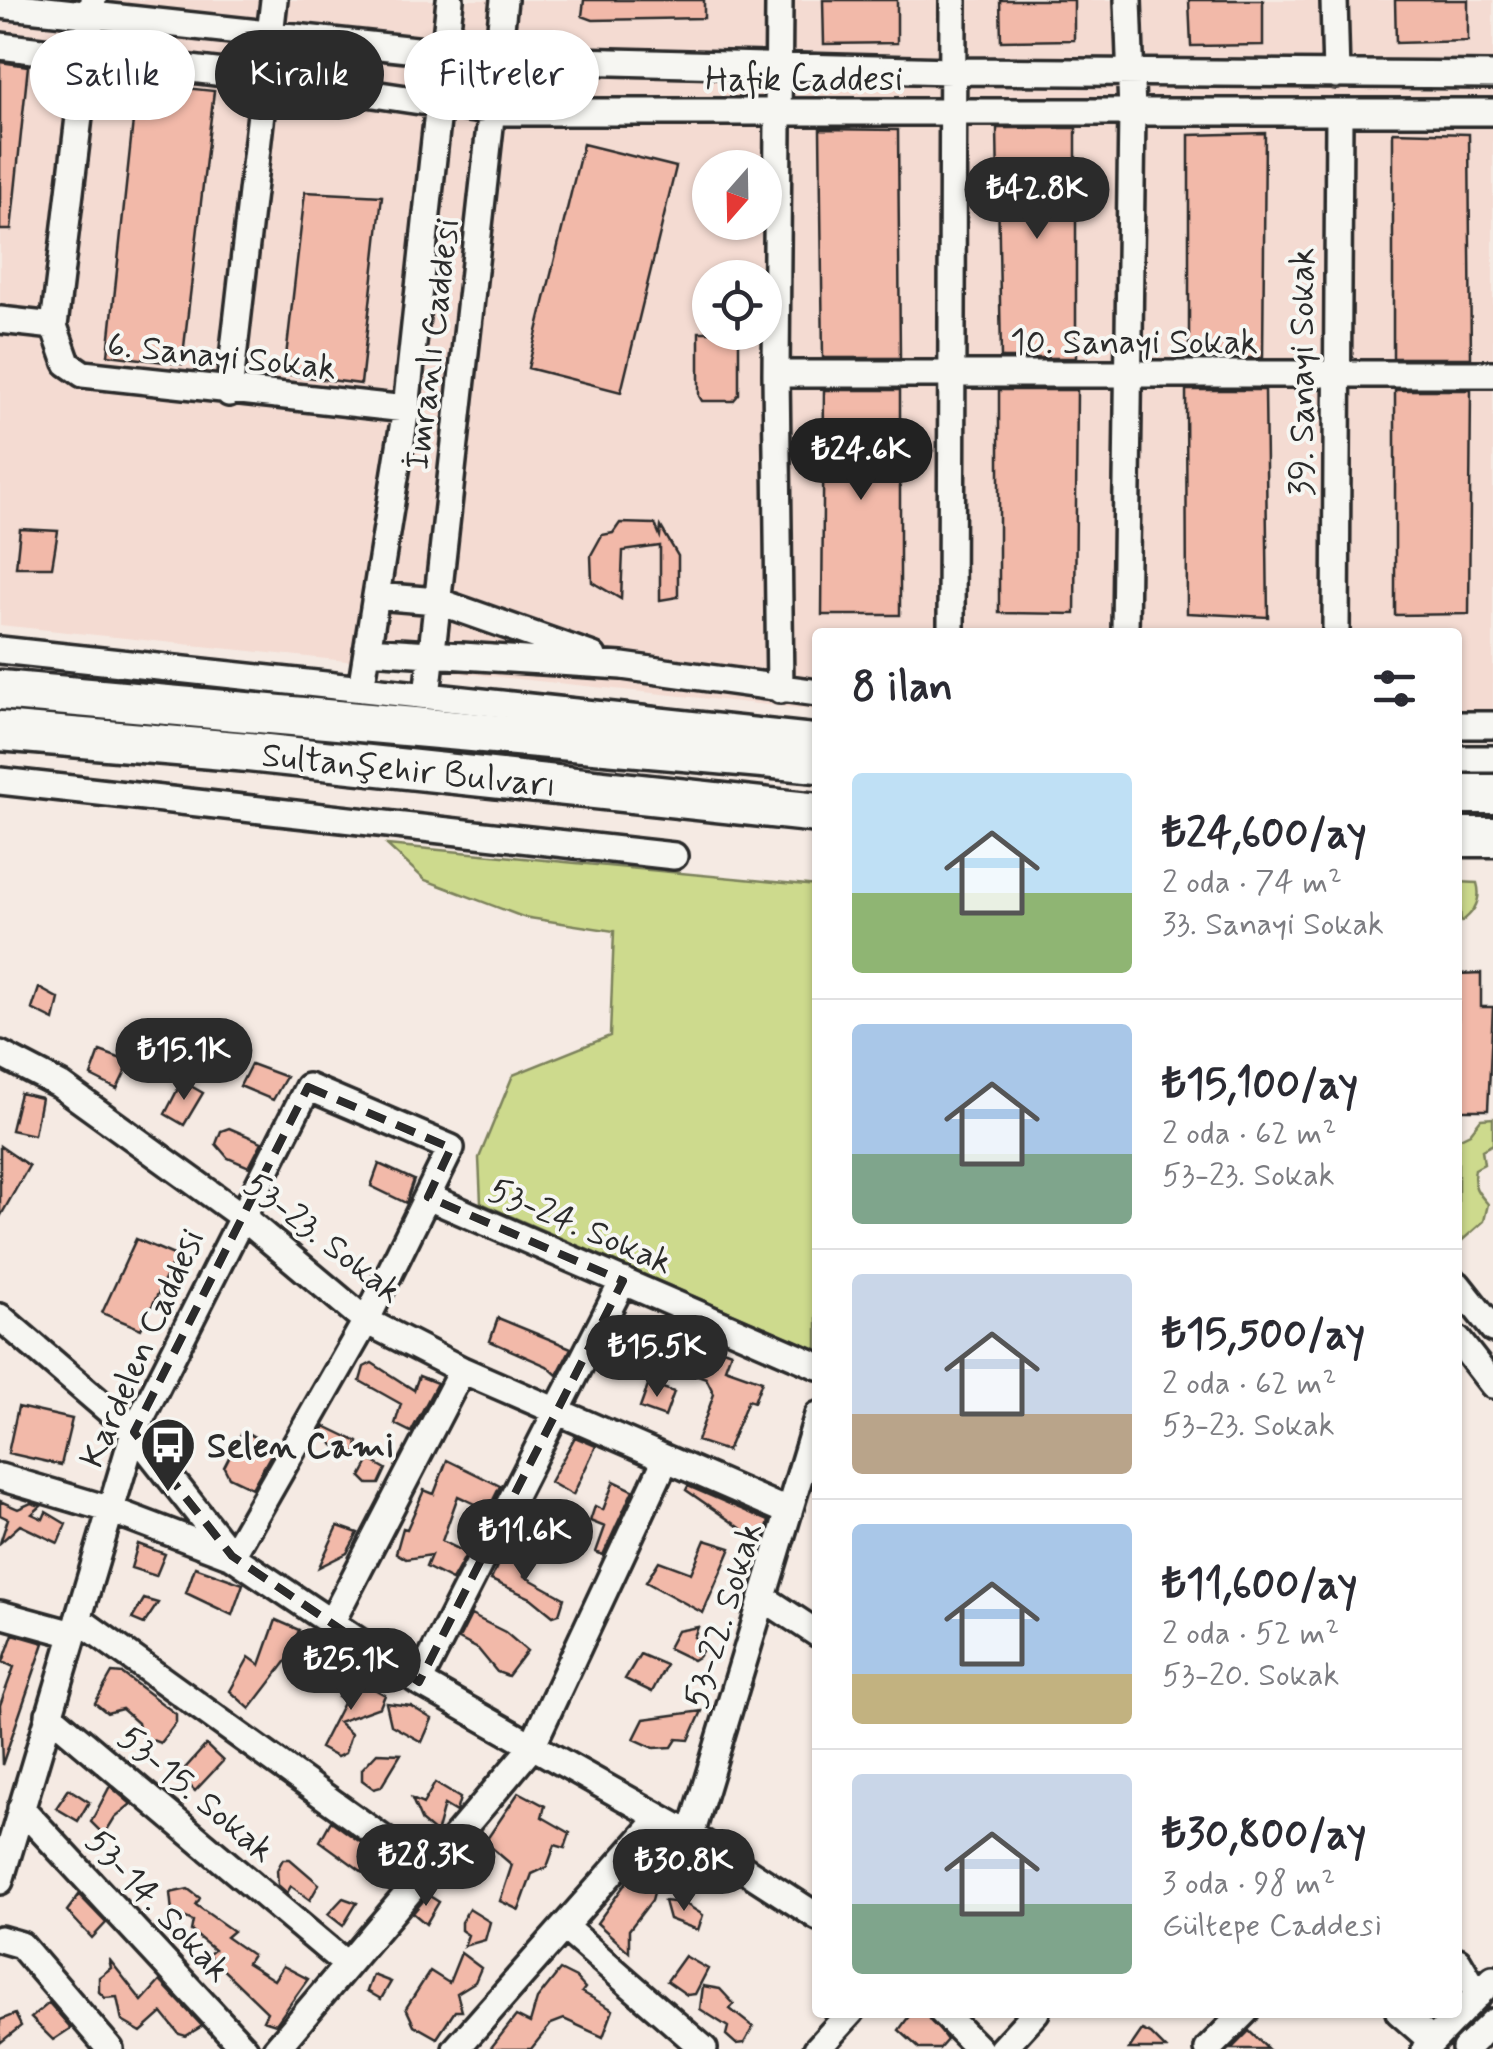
<!DOCTYPE html>
<html lang="tr">
<head>
<meta charset="utf-8">
<style>
  body { margin:0; font-family:Mynerve,sans-serif; background:#f2f2f3; color:#2b2b33; height:100vh; display:flex; flex-direction:column; font-size:38px; white-space:nowrap }
  * { box-sizing:border-box; margin:0 }
  p { font-size:32px; color:#7c7c81 }
  .icon { flex:none; width:55px; height:55px; fill:none; stroke:currentColor; stroke-width:2; stroke-linecap:round; stroke-linejoin:round }
  .map { position:relative; flex:1; overflow:hidden }
  .panel { position:absolute; left:812px; top:628px; width:650px; height:1390px; display:flex; flex-direction:column; background:#fff; border-radius:10px; box-shadow:0 2px 8px #0004 }
  .panel>* { flex:none }
  .banner { position:absolute; left:30px; top:30px; width:632px; height:90px; display:flex; gap:20px }
  .needle { width:65px; rotate:200deg }
  .controls { position:absolute; left:692px; top:150px; display:grid; gap:20px }
  .controls a { display:grid; place-items:center; width:90px; height:90px; border-radius:50%; background:#fff; box-shadow:0 2px 8px #0004; font-size:50px }
  .price { position:absolute; translate:-50% -85px; padding:0 22px; border-radius:35px; background:#2b2b2b; color:#fff; font-size:32px; line-height:65px; filter:drop-shadow(0 2px 5px #0008) }
  .price::after { content:''; position:absolute; left:50%; top:60px; width:30px; height:22px; margin-left:-15px; background:inherit; clip-path:polygon(0 0,100% 0,50% 100%) }
  .price.active { background:#222; color:#fff }
  ul { padding:0; list-style:none }
  li { display:flex; align-items:center; gap:30px; height:250px; padding:0 40px }
  li+li { border-top:2px solid #e1e1e2 }
  li span { display:grid; place-items:center; flex:none; width:280px; height:200px; border-radius:10px; color:#555 }
  li>.icon { margin-inline-start:auto }
  span .icon { width:120px; height:120px; fill:#fffc; stroke-width:1 }
  li b { font-size:42px }
  h2 { display:flex; justify-content:space-between; align-items:center; height:120px; padding:0 40px; font-size:42px }
  .tag { padding:0 35px; border-radius:45px; background:#fff; box-shadow:0 2px 8px #0004; font-size:35px; line-height:90px }
  .tag.active { background:#2b2b2b; color:#fff }
  .map>svg:first-child { display:block }
  .built { fill:#f4dbd2; fill-rule:evenodd }
  .green { fill:#cdda8d; stroke:#7c825c; stroke-width:2.5 }
  .building { fill:#f2b9a9; stroke:#2b2b2b; stroke-width:2.5 }
  .lines { fill:none; stroke-linecap:round; stroke-linejoin:round }
  .minor-casing { stroke:#2b2b2b; stroke-width:32 }
  .highway-casing { stroke:#2b2b2b; stroke-width:45 }
  .minor { stroke:#f6f6f2; stroke-width:25 }
  .highway { stroke:#f6f6f2; stroke-width:38 }
  .marked { fill:none; stroke:#2b2b2b; stroke-width:8; stroke-dasharray:20 12; stroke-linejoin:round }
  .labels { text-anchor:middle; stroke-width:8; stroke-linejoin:round; paint-order:stroke }
  .street-label { font-size:35px; fill:#2b2b2b; stroke:#f6f6f2 }
  .poi-label { font-size:35px; font-weight:bold; fill:#2b2b2b; stroke:#f6f6f2; text-anchor:start }
</style>
</head>
<body>
<div class="map">
<svg width="1493" height="2049" viewBox="0 0 1493 2049">
  <rect width="100%" height="100%" fill="#f5eae3"/>
  <filter id="ink" filterUnits="userSpaceOnUse"><feTurbulence type="fractalNoise" baseFrequency=".01" numOctaves="2"/><feDisplacementMap in="SourceGraphic" scale="20" xChannelSelector="R" yChannelSelector="G"/><feConvolveMatrix kernelMatrix="1 2 1 2 8 2 1 2 1" color-interpolation-filters="sRGB"/></filter>
  <g filter="url(#ink)">
    <!-- built -->
    <path class="built" d="M 0,0 L 1493,0 L 1493,737 L 1458,738 L 1458,632 L 818,632 L 817,710 L 0,625 ZM 710,168 L 765,168 L 765,222 L 710,222 ZM 710,278 L 765,278 L 765,332 L 710,332 Z"/>
    <!-- green -->
    <path class="green" d="M 387,845 L 817,886 L 817,1350 L 481,1203 L 479,1158 L 513,1075 L 610,1036 L 614,931 L 523,917 L 425,880 Z
      M 1458,882 L 1477,883 C 1482,900 1475,912 1461,922 Z
      M 1493,1118 L 1493,1144 L 1482,1150 L 1484,1164 L 1475,1169 C 1472,1186 1477,1192 1488,1204 L 1484,1221 L 1458,1244 L 1458,1139 L 1470,1133 L 1481,1119 Z"/>
    <!-- building -->
    <path class="building" d="M 584,0 L 704,0 L 704,18 L 593,20 L 582,16 Z
      M 823,0 L 897,0 L 897,43 L 824,44 Z
      M 1000,0 L 1074,0 L 1074,40 L 1001,41 Z
      M 1189,0 L 1263,0 L 1263,45 L 1191,46 Z
      M 1395,0 L 1468,0 L 1468,41 L 1396,43 Z
      M 0,62 L 28,66 L 11,230 L 0,230 Z
      M 137,83 L 214,91 L 182,364 L 108,355 Z
      M 997,128 L 1076,128 L 1076,358 L 1001,358 Z
      M 820,129 L 898,130 L 900,358 L 823,358 Z
      M 1393,132 L 1469,134 L 1471,358 L 1393,358 Z
      M 1265,133 L 1263,358 L 1189,358 L 1189,135 Z
      M 583,144 L 676,167 L 621,392 L 528,368 Z
      M 305,192 L 382,196 L 361,384 L 284,374 Z
      M 699,332 L 739,332 L 739,394 L 733,401 L 702,401 L 699,396 Z
      M 824,390 L 900,390 L 900,615 L 822,615 Z
      M 999,390 L 1077,390 L 1075,614 L 999,613 Z
      M 1186,390 L 1265,390 L 1268,617 L 1187,613 Z
      M 1395,390 L 1471,390 L 1469,614 L 1395,615 Z
      M 620,523 L 655,524 L 660,536 L 661,527 L 678,556 L 678,597 L 660,600 L 660,546 L 623,551 L 621,599 L 592,582 L 591,555 L 602,535 L 613,533 Z
      M 20,529 L 58,531 L 52,567 L 16,567 Z
      M 1481,973 L 1481,1007 L 1493,1007 L 1488,1110 L 1458,1110 L 1458,974 Z
      M 39,988 L 59,999 L 54,1020 L 32,1009 Z
      M 100,1051 L 130,1062 L 117,1089 L 91,1076 Z
      M 251,1064 L 286,1077 L 273,1100 L 240,1086 Z
      M 182,1081 L 203,1093 L 184,1125 L 165,1114 Z
      M 20,1093 L 41,1098 L 34,1135 L 11,1130 Z
      M 229,1128 L 262,1142 L 249,1167 L 228,1158 L 216,1144 L 221,1131 Z
      M 0,1146 L 29,1166 L 0,1217 Z
      M 379,1164 L 414,1180 L 406,1203 L 371,1186 Z
      M 136,1239 L 176,1256 L 141,1329 L 102,1313 Z
      M 498,1318 L 571,1348 L 557,1375 L 547,1366 L 490,1341 Z
      M 699,1340 L 731,1352 L 725,1368 L 762,1381 L 754,1402 L 748,1400 L 727,1451 L 697,1441 L 714,1394 L 706,1378 L 687,1371 Z
      M 372,1363 L 414,1390 L 419,1376 L 437,1383 L 411,1432 L 395,1424 L 401,1404 L 360,1381 L 364,1367 Z
      M 649,1383 L 674,1392 L 665,1417 L 640,1408 Z
      M 18,1407 L 72,1419 L 61,1465 L 8,1453 Z
      M 325,1426 L 358,1442 L 356,1454 L 344,1453 L 320,1434 Z
      M 243,1430 L 274,1449 L 252,1488 L 229,1477 L 224,1467 Z
      M 575,1437 L 596,1446 L 573,1495 L 550,1482 Z
      M 370,1460 L 386,1469 L 379,1484 L 368,1484 L 361,1477 Z
      M 447,1460 L 500,1486 L 488,1510 L 458,1496 L 442,1541 L 467,1553 L 452,1580 L 426,1567 L 431,1555 L 406,1559 L 396,1553 L 403,1528 L 407,1529 L 424,1490 L 434,1494 Z
      M 614,1481 L 633,1490 L 603,1555 L 596,1552 L 605,1527 L 590,1521 L 595,1506 L 603,1510 Z
      M 688,1486 L 769,1521 L 762,1543 L 686,1490 Z
      M 0,1501 L 18,1509 L 31,1503 L 41,1506 L 32,1514 L 43,1519 L 46,1512 L 66,1524 L 58,1543 L 20,1525 L 0,1543 L 8,1519 L 0,1515 Z
      M 338,1526 L 358,1533 L 347,1553 L 319,1567 Z
      M 705,1540 L 731,1548 L 703,1613 L 646,1582 L 659,1561 L 691,1573 Z
      M 138,1544 L 165,1554 L 156,1576 L 131,1568 Z
      M 503,1552 L 529,1563 L 524,1576 L 564,1598 L 559,1614 L 553,1616 L 531,1598 L 491,1580 Z
      M 195,1567 L 243,1584 L 232,1615 L 186,1593 Z
      M 144,1599 L 158,1603 L 144,1624 L 132,1619 Z
      M 471,1615 L 505,1632 L 527,1651 L 508,1676 L 497,1672 L 478,1649 L 459,1639 Z
      M 276,1620 L 299,1630 L 289,1658 L 250,1709 L 230,1691 L 249,1657 L 260,1665 Z
      M 698,1627 L 694,1637 L 706,1645 L 698,1657 L 693,1660 L 668,1648 L 677,1631 Z
      M 13,1634 L 44,1643 L 2,1765 L 0,1705 L 14,1667 L 3,1662 Z
      M 640,1654 L 666,1665 L 652,1692 L 625,1679 Z
      M 112,1673 L 123,1674 L 176,1714 L 176,1722 L 160,1743 L 141,1736 L 138,1723 L 122,1709 L 107,1713 L 95,1703 Z
      M 350,1675 L 385,1695 L 380,1707 L 338,1722 L 351,1734 L 345,1753 L 337,1757 L 320,1748 L 344,1701 L 338,1697 Z
      M 386,1703 L 411,1706 L 432,1719 L 422,1742 L 391,1725 Z
      M 702,1711 L 689,1740 L 677,1739 L 672,1747 L 654,1748 L 634,1739 L 644,1719 Z
      M 206,1745 L 223,1761 L 195,1791 L 179,1775 Z
      M 377,1753 L 401,1754 L 381,1787 L 374,1789 L 362,1780 L 362,1769 Z
      M 435,1783 L 460,1798 L 456,1812 L 444,1805 L 436,1834 L 422,1822 L 412,1799 L 423,1804 Z
      M 110,1786 L 131,1804 L 115,1817 L 104,1835 L 91,1822 Z
      M 69,1789 L 89,1802 L 78,1821 L 56,1808 Z
      M 519,1792 L 545,1806 L 542,1817 L 570,1833 L 565,1848 L 555,1845 L 547,1867 L 532,1874 L 519,1910 L 500,1901 L 512,1865 L 485,1842 Z
      M 331,1821 L 402,1872 L 392,1887 L 382,1886 L 320,1841 Z
      M 283,1859 L 290,1859 L 319,1884 L 310,1900 L 291,1886 L 287,1893 L 278,1885 L 277,1870 Z
      M 633,1873 L 656,1885 L 652,1900 L 629,1930 L 629,1952 L 597,1923 Z
      M 188,1889 L 200,1898 L 196,1905 L 233,1931 L 226,1937 L 252,1955 L 247,1963 L 274,1980 L 283,1966 L 308,1979 L 276,2024 L 263,2020 L 267,2012 L 208,1955 L 214,1950 L 191,1931 L 193,1921 L 172,1912 L 170,1893 Z
      M 79,1895 L 106,1923 L 92,1938 L 67,1911 Z
      M 428,1895 L 439,1902 L 426,1924 L 413,1913 Z
      M 343,1898 L 357,1903 L 343,1926 L 328,1914 Z
      M 664,1901 L 684,1903 L 703,1915 L 698,1930 L 669,1919 Z
      M 469,1909 L 490,1922 L 485,1940 L 464,1946 L 468,1935 L 461,1930 L 461,1922 Z
      M 461,1953 L 481,1968 L 475,1982 L 457,1993 L 462,2011 L 455,2011 L 437,2038 L 414,2025 L 406,2008 L 430,1971 L 449,1983 Z
      M 685,1956 L 708,1969 L 695,1994 L 687,1995 L 667,1981 Z
      M 109,1959 L 142,2001 L 160,1981 L 202,2026 L 186,2036 L 179,2034 L 162,2013 L 141,2032 L 122,2021 L 117,1997 L 105,1998 L 99,1992 L 99,1977 L 111,1968 Z
      M 560,1970 L 576,1978 L 585,1988 L 582,1992 L 613,2010 L 603,2037 L 564,2019 L 551,2024 L 531,2049 L 490,2049 L 516,2016 L 530,2023 L 537,1999 Z
      M 373,1975 L 391,1982 L 381,1999 L 367,1991 Z
      M 703,1986 L 720,1989 L 734,2004 L 730,2009 L 753,2027 L 744,2043 L 736,2044 L 726,2035 L 728,2027 L 700,2009 Z
      M 49,2003 L 71,2028 L 53,2040 L 31,2018 Z
      M 912,2012 L 926,2012 L 947,2040 L 939,2049 L 920,2049 L 899,2030 Z
      M 15,2014 L 21,2026 L 0,2043 L 0,2020 Z
      M 1142,2030 L 1151,2034 L 1166,2049 L 1129,2049 Z
      M 1249,2031 L 1268,2049 L 1231,2049 Z"/>
    <g class="lines">
      <!-- minor casing -->
      <g class="minor-casing">
        <path id="minor" d="M 779,0 L 776,374 L 780,690
          M 1334,0 L 1336,75
          M 0,5 L 499,59 L 952,71 L 1493,75
          M 0,46 L 266,78 L 494,112 L 1493,112
          M 0,320 L 54,326 L 67,363 L 83,374 L 406,409
          M 54,326 L 93,0
          M 776,374 L 1493,374
          M 229,393 L 274,0
          M 376,596 L 437,601 L 593,656
          M 951,632 L 953,0
          M 1125,632 L 1132,112 L 1128,0
          M 1336,632 L 1339,112
          M 0,650 L 818,738
          M 367,650 L 622,666 L 818,693
          M 361,689 L 406,409 L 450,0
          M 427,696 L 504,0
          M 1458,725 L 1493,725
          M 1458,759 L 1493,759
          M 0,781 L 674,856
          M 0,1054 L 60,1085 L 240,1215 L 366,1321 L 462,1370 L 789,1512
          M 428,1197 L 818,1366
          M 1458,1285 L 1493,1329
          M 0,1317 L 134,1432 L 232,1556 L 419,1682 L 691,1835 L 818,1917
          M 1458,1340 L 1493,1385
          M 0,1477 L 108,1509 L 232,1556
          M 765,1599 L 818,1634
          M 0,1614 L 73,1634
          M 78,1619 L 425,1869
          M 331,1623 L 462,1370
          M 419,1682 L 623,1281
          M 49,1714 L 347,1965
          M 21,1808 L 245,2049
          M 691,1835 L 818,1415
          M 0,1881 L 134,1432 L 308,1087 L 451,1148 L 366,1321 L 232,1556
          M 564,1927 L 704,2049
          M 0,1939 L 21,1945 L 110,2049
          M 1458,1961 L 1478,1995
          M 942,2012 L 979,2049
          M 1399,2012 L 1432,2041
          M 276,2049 L 531,1748 L 665,1461
          M 456,2049 L 658,1820
          M 817,2049 L 851,2012
          M 1002,2049 L 1036,2012
          M 1208,2049 L 1245,2012
          M 1425,2049 L 1493,1979
          M 1465,2049 L 1493,2022"/>
      </g>
      <!-- highway casing -->
      <g class="highway-casing">
        <path id="highway" d="M 0,690 L 818,763
          M 0,731 L 248,752 L 818,813
          M 1458,794 L 1493,794
          M 1458,837 L 1493,837"/>
      </g>
      <!-- minor -->
      <use href="#minor" class="minor"/>
      <!-- highway -->
      <use href="#highway" class="highway"/>
    </g>
  </g>
  <!-- marked area -->
  <path class="marked" d="M 308,1087 L 451,1148 L 428,1197 L 623,1281 L 419,1682 L 232,1556 L 134,1432 Z"/>
  <!-- icons -->
  <defs>
    <g id="bus-pin" transform="scale(2.875)"><path d="M0 17L-7.5 6A9.5 9.5 0 1 1 7.5 6Z" fill="#2b2b2b" stroke="#f6f6f2"/><path d="M-5-6H5V4H4V6H2V4H-2V6H-4V4H-5ZM-3.5-4V0h7V-4ZM-3.5 1.2v1.5H-2V1.2ZM2 1.2v1.5H3.5V1.2Z" fill="#fff"/></g>
  </defs>
  <g fill-rule="evenodd">
    <use href="#bus-pin" x="168" y="1445"/>
  </g>
  <g class="labels">
    <!-- street labels -->
    <g class="street-label">
      <text x="804" y="90">Hafik Caddesi</text>
      <text x="1134" y="353">10. Sanayi Sokak</text>
      <text transform="translate(431 344) rotate(-83)" y="12">İmranlı Caddesi</text>
      <text transform="translate(222 355) rotate(6)" y="12">6. Sanayi Sokak</text>
      <text transform="translate(1301 372) rotate(-90)" y="12">39. Sanayi Sokak</text>
      <text transform="translate(409 769) rotate(6)" y="12">Sultanşehir Bulvarı</text>
      <text transform="translate(581 1225) rotate(23)" y="12">53-24. Sokak</text>
      <text transform="translate(324 1237) rotate(38)" y="12">53-23. Sokak</text>
      <text transform="translate(141 1348) rotate(-66)" y="12">Kardelen Caddesi</text>
      <text transform="translate(722 1615) rotate(-73)" y="12">53-22. Sokak</text>
      <text transform="translate(197 1793) rotate(40)" y="12">53-15. Sokak</text>
      <text transform="translate(159 1905) rotate(47)" y="12">53-14. Sokak</text>
    </g>
    <!-- poi labels -->
    <g class="poi-label">
      <text x="207" y="1457">Selen Cami</text>
    </g>
  </g>
</svg>
<div class="controls">
<a><svg class="needle" viewBox="-14 -14 28 28"><path d="M0-13l5 13h-10z" fill="#e53935"/><path d="M0 13l5-13h-10z" fill="#7c7c81"/></svg></a>
<a><svg class="icon" aria-label="locate" viewBox="0 0 24 24"><circle cx="12" cy="12" r="6"/><path d="M12 2v4M12 18v4M2 12h4M18 12h4"/></svg></a>
</div>
<b class="price" style="left:1037px;top:242px">₺42.8K</b>
<b class="price active" style="left:861px;top:503px">₺24.6K</b>
<b class="price" style="left:184px;top:1103px">₺15.1K</b>
<b class="price" style="left:657px;top:1400px">₺15.5K</b>
<b class="price" style="left:525px;top:1584px">₺11.6K</b>
<b class="price" style="left:351px;top:1713px">₺25.1K</b>
<b class="price" style="left:426px;top:1909px">₺28.3K</b>
<b class="price" style="left:684px;top:1914px">₺30.8K</b>
<div class="banner">
<a class="tag">Satılık</a>
<a class="tag active">Kiralık</a>
<a class="tag">Filtreler</a>
</div>
<section class="panel">
<h2>8 ilan<svg class="icon" aria-label="filters" viewBox="0 0 24 24"><path d="M4 7h16M4 17h16"/><circle cx="9" cy="7" r="2"/><circle cx="15" cy="17" r="2"/></svg></h2>
<ul>
<li><span style="background:linear-gradient(#bfe0f5 60%,#8fb573 0)"><svg class="icon" aria-label="home" viewBox="0 0 24 24"><path d="M3 11l9-7 9 7M6 9v11h12V9"/></svg></span><div><b>₺24,600/ay</b><p>2 oda · 74 m²</p><p>33. Sanayi Sokak</p></div></li>
<li><span style="background:linear-gradient(#a9c7e8 65%,#7fa58c 0)"><svg class="icon" aria-label="home" viewBox="0 0 24 24"><path d="M3 11l9-7 9 7M6 9v11h12V9"/></svg></span><div><b>₺15,100/ay</b><p>2 oda · 62 m²</p><p>53-23. Sokak</p></div></li>
<li><span style="background:linear-gradient(#c9d6e8 70%,#b9a48a 0)"><svg class="icon" aria-label="home" viewBox="0 0 24 24"><path d="M3 11l9-7 9 7M6 9v11h12V9"/></svg></span><div><b>₺15,500/ay</b><p>2 oda · 62 m²</p><p>53-23. Sokak</p></div></li>
<li><span style="background:linear-gradient(#a9c7e8 75%,#c2b280 0)"><svg class="icon" aria-label="home" viewBox="0 0 24 24"><path d="M3 11l9-7 9 7M6 9v11h12V9"/></svg></span><div><b>₺11,600/ay</b><p>2 oda · 52 m²</p><p>53-20. Sokak</p></div></li>
<li><span style="background:linear-gradient(#c9d6e8 65%,#7fa58c 0)"><svg class="icon" aria-label="home" viewBox="0 0 24 24"><path d="M3 11l9-7 9 7M6 9v11h12V9"/></svg></span><div><b>₺30,800/ay</b><p>3 oda · 98 m²</p><p>Gültepe Caddesi</p></div></li>
</ul>
</section>
</div>
</body>
</html>
